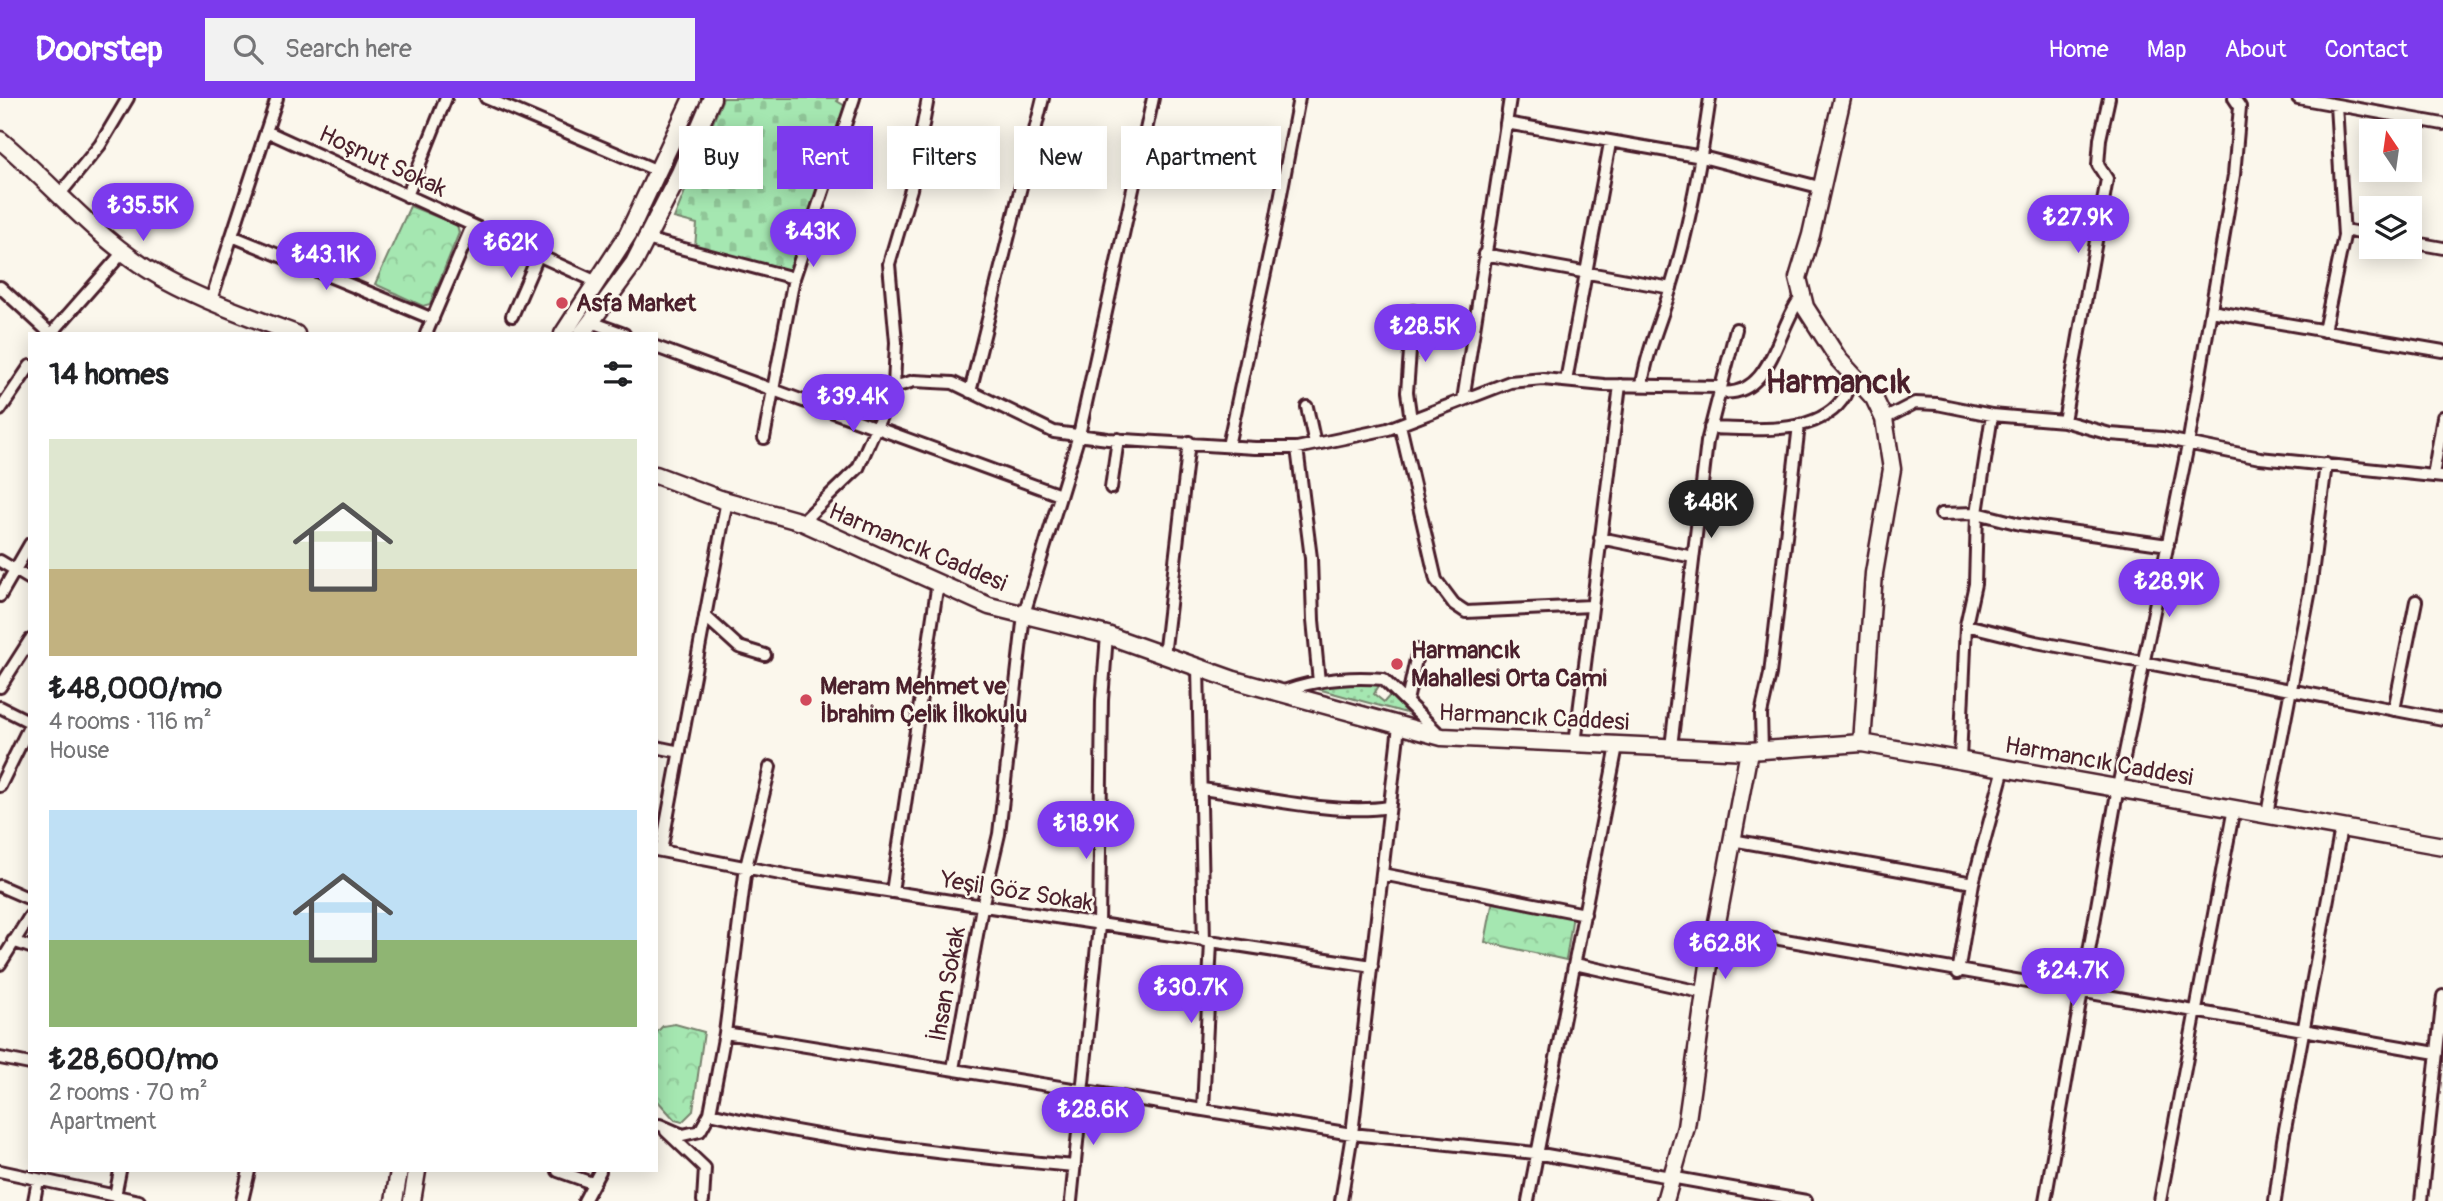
<!DOCTYPE html>
<html lang="en">
<head>
<meta charset="utf-8">
<style>
  body { margin:0; font-family:Pangolin,sans-serif; background:#f2f2f2; color:#202124; height:100vh; display:flex; flex-direction:column; font-size:26px; white-space:nowrap }
  * { box-sizing:border-box; margin:0 }
  p { font-size:23px; color:#757577 }
  .icon { flex:none; width:38px; height:38px; fill:none; stroke:currentColor; stroke-width:2; stroke-linecap:round; stroke-linejoin:round }
  .map { position:relative; flex:1; overflow:hidden }
  .panel { position:absolute; left:28px; top:234px; width:630px; height:840px; display:flex; flex-direction:column; background:#fff; border-radius:0px; box-shadow:0 4px 18px #0003 }
  .panel>* { flex:none }
  .top-card { position:absolute; left:679px; top:28px; width:665px; height:63px; display:flex; gap:14px }
  .needle { width:46px; rotate:347deg }
  .controls { position:absolute; left:2359px; top:21px; display:grid; gap:14px }
  .controls a { display:grid; place-items:center; width:63px; height:63px; border-radius:0px; background:#fff; box-shadow:0 4px 18px #0003; font-size:35px }
  .price { position:absolute; translate:-50% -60px; padding:0 16px; border-radius:24px; background:#7c3aed; color:#fff; font-size:23px; line-height:46px; filter:drop-shadow(0 2px 4px #0008) }
  .price::after { content:''; position:absolute; left:50%; top:42px; width:21px; height:16px; margin-left:-10px; background:inherit; clip-path:polygon(0 0,100% 0,50% 100%) }
  .price.selected { background:#222; color:#fff }
  ul { padding:0; list-style:none }
  li { display:grid; align-content:center; gap:14px; height:371px; padding:0 21px }
  li span { display:grid; place-items:center; height:217px; border-radius:0px; color:#555 }
  li>.icon { margin-inline-start:auto }
  span .icon { width:126px; height:126px; fill:#fffc; stroke-width:1 }
  li b { font-size:30px }
  h2 { display:flex; justify-content:space-between; align-items:center; height:84px; padding:0 21px; font-size:30px }
  .pill { padding:0 24px; border-radius:0px; background:#fff; box-shadow:0 4px 18px #0003; font-size:24px; line-height:63px }
  .pill.selected { background:#7c3aed; color:#fff }
  header { display:flex; align-items:center; gap:42px; box-sizing:border-box; height:98px; padding:0 35px; background:#7c3aed; color:#fff }
  header strong { font-size:33px }
  nav { display:flex; gap:38px; margin-inline-start:auto; font-size:24px }
  .search { width:490px; height:63px; background:#f2f2f2; display:flex; align-items:center; gap:18px; box-sizing:border-box; padding:0 24px; border-radius:0px; color:#757577; font-size:26px }
  .map>svg:first-child { display:block }
  .grass { fill:url(#grass-dots); stroke:#78836e; stroke-width:2 }
  .forest { fill:url(#forest-crowns); stroke:#78836e; stroke-width:2 }
  .cemetery { fill:url(#cemetery-stones); stroke:#78836e; stroke-width:2 }
  .lines { fill:none; stroke-linecap:round; stroke-linejoin:round }
  .street-casing { stroke:#4a1f2b; stroke-width:16 }
  .secondary-casing { stroke:#4a1f2b; stroke-width:21 }
  .street { stroke:#fbf7ec; stroke-width:10 }
  .secondary { stroke:#fbf7ec; stroke-width:16 }
  .poi-dot { fill:#d1495b; stroke:#fbf7ec; stroke-width:2.5 }
  .labels { text-anchor:middle; stroke-width:5; stroke-linejoin:round; paint-order:stroke }
  .street-label { font-size:24px; fill:#4a1f2b; stroke:#fbf7ec }
  .poi-label { font-size:24px; font-weight:bold; fill:#4a1f2b; stroke:#fbf7ec; text-anchor:start }
  .district-label { font-size:32px; font-weight:bold; fill:#4a1f2b; stroke:#fbf7ec }
</style>
</head>
<body>
<header>
<strong>Doorstep</strong>
<div class="search"><svg class="icon" aria-label="search" viewBox="0 0 24 24"><circle cx="10" cy="10" r="6"/><path d="M15 15l6 6"/></svg>Search here</div>
<nav><a>Home</a><a>Map</a><a>About</a><a>Contact</a></nav>
</header>
<div class="map">
<svg width="2443" height="1103" viewBox="0 0 2443 1103">
  <defs>
    <pattern id="grass-dots" width="8" height="8" patternUnits="userSpaceOnUse" patternTransform="scale(1.75)"><rect width="8" height="8" fill="#a5e7b1"/><path d="M2 2h.1M6 6h.1" fill="none" stroke="#90c698" stroke-width="1.8" stroke-linecap="round"/></pattern>
    <pattern id="forest-crowns" width="20" height="18" patternUnits="userSpaceOnUse" patternTransform="scale(1.75)"><rect width="20" height="18" fill="#a5e7b1"/><path d="M2 6a3 3 0 1 1 6 0M12 15a3 3 0 1 1 6 0" fill="none" stroke="#90c698"/></pattern>
    <pattern id="cemetery-stones" width="16" height="16" patternUnits="userSpaceOnUse" patternTransform="scale(1.75)"><rect width="16" height="16" fill="#a5e7b1"/><path d="M2 7V4a2 2 0 0 1 4 0v3zM10 15v-3a2 2 0 0 1 4 0v3z" fill="#90c698"/></pattern>
  </defs>
  <rect width="100%" height="100%" fill="#fbf7ec"/>
  <filter id="ink" filterUnits="userSpaceOnUse"><feTurbulence type="fractalNoise" baseFrequency=".0143" numOctaves="2"/><feDisplacementMap in="SourceGraphic" scale="14" xChannelSelector="R" yChannelSelector="G"/><feConvolveMatrix kernelMatrix="1 2 1 2 8 2 1 2 1" color-interpolation-filters="sRGB"/></filter>
  <g filter="url(#ink)">
    <!-- grass -->
    <path class="grass" d="M 1365,583 L 1380,586 L 1374,596 L 1384,604 L 1391,596 L 1406,615 L 1314,590 Z"/>
    <!-- forest -->
    <path class="forest" d="M 410,108 L 457,127 L 459,135 L 430,206 L 423,208 L 375,186 Z
      M 1493,802 L 1573,817 L 1566,862 L 1485,844 Z
      M 675,926 L 704,934 L 693,1013 L 682,1024 L 675,1022 L 656,1001 L 656,935 L 663,928 Z"/>
    <!-- cemetery -->
    <path class="cemetery" d="M 723,0 L 838,0 L 837,3 L 845,8 L 789,173 L 695,149 L 697,126 L 674,120 Z"/>
    <g class="lines">
      <!-- street casing -->
      <g class="street-casing">
        <path id="street" d="M 486,0 L 658,73
          M 2298,0 L 2443,26
          M 1506,25 L 1702,59 L 1823,90
          M 266,33 L 597,184
          M 59,97 L 100,47 L 128,0
          M 407,98 L 446,0
          M 2344,132 L 2371,137
          M 232,138 L 433,221
          M 646,141 L 794,180
          M 2410,144 L 2443,150
          M 1484,156 L 1671,190
          M 0,189 L 51,236 L 124,153
          M 211,202 L 277,0
          M 2211,213 L 2443,253
          M 512,218 L 538,158
          M 591,224 L 624,236
          M 2324,233 L 2344,138 L 2336,7
          M 426,236 L 472,128
          M 656,249 L 1060,397
          M 1566,283 L 1610,45
          M 1642,287 C 1647,252 1661,223 1671,189 C 1690,128 1701,63 1710,0
          M 894,289 L 914,283 L 953,285 L 1054,334 L 1108,341 L 1255,350 L 1297,350 L 1388,331 L 1510,284 L 1543,281 L 1604,287 L 1719,289
          M 970,294 L 1043,0
          M 1719,294 C 1772,302 1777,228 1802,198
          M 1463,302 L 1510,0
          M 1307,309 L 1315,346
          M 0,312 L 30,268
          M 1884,321 L 1915,305 L 1937,306 L 1992,317 L 2064,323 L 2110,336 L 2162,340 L 2260,360 L 2443,379
          M 1411,322 L 1407,294 L 1413,213
          M 2064,323 L 2107,81 L 2098,67 L 2100,41 L 2109,0
          M 1400,327 L 1436,482 L 1454,506 L 1466,514 L 1591,508
          M 1710,330 C 1749,331 1815,339 1842,302 C 1847,296 1850,284 1852,276
          M 764,340 L 794,180 L 854,0
          M 1228,348 L 1274,133 L 1299,0
          M 1297,350 L 1311,460 L 1313,522 L 1319,584
          M 2433,378 L 2443,319
          M 1111,390 L 1118,341
          M 1941,416 L 1977,415 L 2020,426 L 2168,447
          M 802,424 L 858,370 L 894,289 L 896,244 L 889,166 L 911,91 L 928,0
          M 1600,440 L 1693,459
          M 0,463 L 30,481
          M 0,498 L 30,446
          M 705,518 L 739,549 L 765,557
          M 1966,527 L 2036,544 L 2443,621
          M 1164,558 L 1189,344
          M 1198,569 L 1204,843
          M 0,589 L 30,542
          M 1279,595 C 1312,582 1347,578 1383,581 L 1440,637
          M 1407,603 L 1418,552
          M 0,609 L 30,624
          M 2394,612 L 2416,503
          M 1575,646 L 1620,287
          M 656,649 L 680,654
          M 1671,649 L 1707,344 L 1736,231
          M 1762,652 L 1761,616 L 1770,576 L 1799,327
          M 1960,662 L 1966,527 L 1975,486 L 1977,415 L 1992,317
          M 0,688 L 30,627
          M 1202,691 C 1257,698 1336,718 1389,709
          M 2267,716 L 2310,492 L 2326,366
          M 1732,742 L 1973,785
          M 656,752 L 796,779 L 1372,868
          M 661,753 L 727,402
          M 1382,776 L 1585,816
          M 0,788 L 30,801
          M 892,794 L 938,484
          M 1716,830 L 2436,955
          M 13,843 L 30,849
          M 0,866 L 30,818
          M 1575,866 L 1705,895
          M 1958,875 L 1973,785 L 2004,670
          M 725,935 L 1352,1036 L 1535,1055 L 1806,1103
          M 0,960 L 30,966
          M 953,971 L 982,809 L 999,736 L 1024,516 L 1079,337 L 1153,0
          M 1203,1011 L 1211,844
          M 710,1015 C 831,1044 951,1057 1075,1068
          M 660,1027 L 683,1037 L 700,1033 L 710,1015 L 725,935 L 746,769 L 770,669
          M 666,1033 L 705,1070 L 703,1103
          M 0,1073 L 139,1103
          M 558,1073 L 592,1085
          M 115,1098 L 120,1073
          M 34,1103 L 38,1082
          M 242,1103 L 249,1073
          M 584,1103 L 600,1073
          M 1071,1103 L 1099,828 L 1102,602 L 1107,537
          M 1341,1103 L 1352,1036 L 1399,628
          M 1528,1103 L 1617,648
          M 2045,1103 L 2118,689 L 2188,347 L 2234,77 L 2240,9 L 2234,0
          M 2160,1103 L 2234,710
          M 2275,1103 L 2283,1042 L 2341,730
          M 2421,1103 L 2443,898"/>
      </g>
      <!-- secondary casing -->
      <g class="secondary-casing">
        <path id="secondary" d="M 1842,0 L 1811,137 L 1798,180 L 1805,209 L 1839,262 L 1874,300 L 1884,321 L 1892,371 L 1874,475 L 1862,645
          M 0,42 C 48,82 88,131 140,166 C 181,195 248,218 296,236
          M 563,236 L 628,136 L 692,0
          M 582,236 L 634,165 L 680,75 L 712,0
          M 656,377 L 720,401 L 802,424 L 989,508 L 1107,537 L 1234,582 L 1442,639 L 1749,653 L 1862,645 L 2443,748
          M 394,1103 L 399,1073
          M 412,1103 L 417,1073
          M 1665,1103 L 1686,1029 L 1709,867 L 1749,653"/>
      </g>
      <!-- street -->
      <use href="#street" class="street"/>
      <!-- secondary -->
      <use href="#secondary" class="secondary"/>
    </g>
  </g>
  <!-- markers -->
  <g class="poi-dot">
    <circle cx="562" cy="205" r="7"/>
    <circle cx="1397" cy="566" r="7"/>
    <circle cx="806" cy="602" r="7"/>
  </g>
  <g class="labels">
    <!-- street labels -->
    <g class="street-label">
      <text transform="translate(383 63) rotate(25)" y="8">Hoşnut Sokak</text>
      <text transform="translate(918 449) rotate(23)" y="8">Harmancık Caddesi</text>
      <text transform="translate(1534 619) rotate(3)" y="8">Harmancık Caddesi</text>
      <text transform="translate(2099 663) rotate(10)" y="8">Harmancık Caddesi</text>
      <text transform="translate(1017 793) rotate(9)" y="8">Yeşil Göz Sokak</text>
      <text transform="translate(947 886) rotate(-80)" y="8">İhsan Sokak</text>
    </g>
    <!-- poi labels -->
    <g class="poi-label">
      <text x="576" y="213">Asfa Market</text>
      <text x="1411" y="560">Harmancık<tspan x="1411" dy="28">Mahallesi Orta Cami</tspan></text>
      <text x="820" y="596">Meram Mehmet ve<tspan x="820" dy="28">İbrahim Çelik İlkokulu</tspan></text>
    </g>
    <!-- district labels -->
    <g class="district-label">
      <text x="1838" y="295">Harmancık</text>
    </g>
  </g>
</svg>
<div class="controls">
<a><svg class="needle" viewBox="-14 -14 28 28"><path d="M0-13l5 13h-10z" fill="#e53935"/><path d="M0 13l5-13h-10z" fill="#757577"/></svg></a>
<a><svg class="icon" aria-label="layers" viewBox="0 0 24 24"><path d="M12 4l9 5-9 5-9-5zM3 14l9 5 9-5"/></svg></a>
</div>
<b class="price" style="left:143px;top:145px">₺35.5K</b>
<b class="price" style="left:2078px;top:157px">₺27.9K</b>
<b class="price" style="left:813px;top:171px">₺43K</b>
<b class="price" style="left:511px;top:182px">₺62K</b>
<b class="price" style="left:326px;top:194px">₺43.1K</b>
<b class="price" style="left:1425px;top:266px">₺28.5K</b>
<b class="price" style="left:853px;top:336px">₺39.4K</b>
<b class="price selected" style="left:1711px;top:442px">₺48K</b>
<b class="price" style="left:2169px;top:521px">₺28.9K</b>
<b class="price" style="left:1086px;top:763px">₺18.9K</b>
<b class="price" style="left:1725px;top:883px">₺62.8K</b>
<b class="price" style="left:2073px;top:910px">₺24.7K</b>
<b class="price" style="left:1191px;top:927px">₺30.7K</b>
<b class="price" style="left:1093px;top:1049px">₺28.6K</b>
<div class="top-card">
<a class="pill">Buy</a>
<a class="pill selected">Rent</a>
<a class="pill">Filters</a>
<a class="pill">New</a>
<a class="pill">Apartment</a>
</div>
<section class="panel">
<h2>14 homes<svg class="icon" aria-label="filters" viewBox="0 0 24 24"><path d="M4 7h16M4 17h16"/><circle cx="9" cy="7" r="2"/><circle cx="15" cy="17" r="2"/></svg></h2>
<ul>
<li><span style="background:linear-gradient(#dfe7d0 60%,#c2b280 0)"><svg class="icon" aria-label="home" viewBox="0 0 24 24"><path d="M3 11l9-7 9 7M6 9v11h12V9"/></svg></span><div><b>₺48,000/mo</b><p>4 rooms · 116 m²</p><p>House</p></div></li>
<li><span style="background:linear-gradient(#bfe0f5 60%,#8fb573 0)"><svg class="icon" aria-label="home" viewBox="0 0 24 24"><path d="M3 11l9-7 9 7M6 9v11h12V9"/></svg></span><div><b>₺28,600/mo</b><p>2 rooms · 70 m²</p><p>Apartment</p></div></li>
</ul>
</section>
</div>
</body>
</html>
